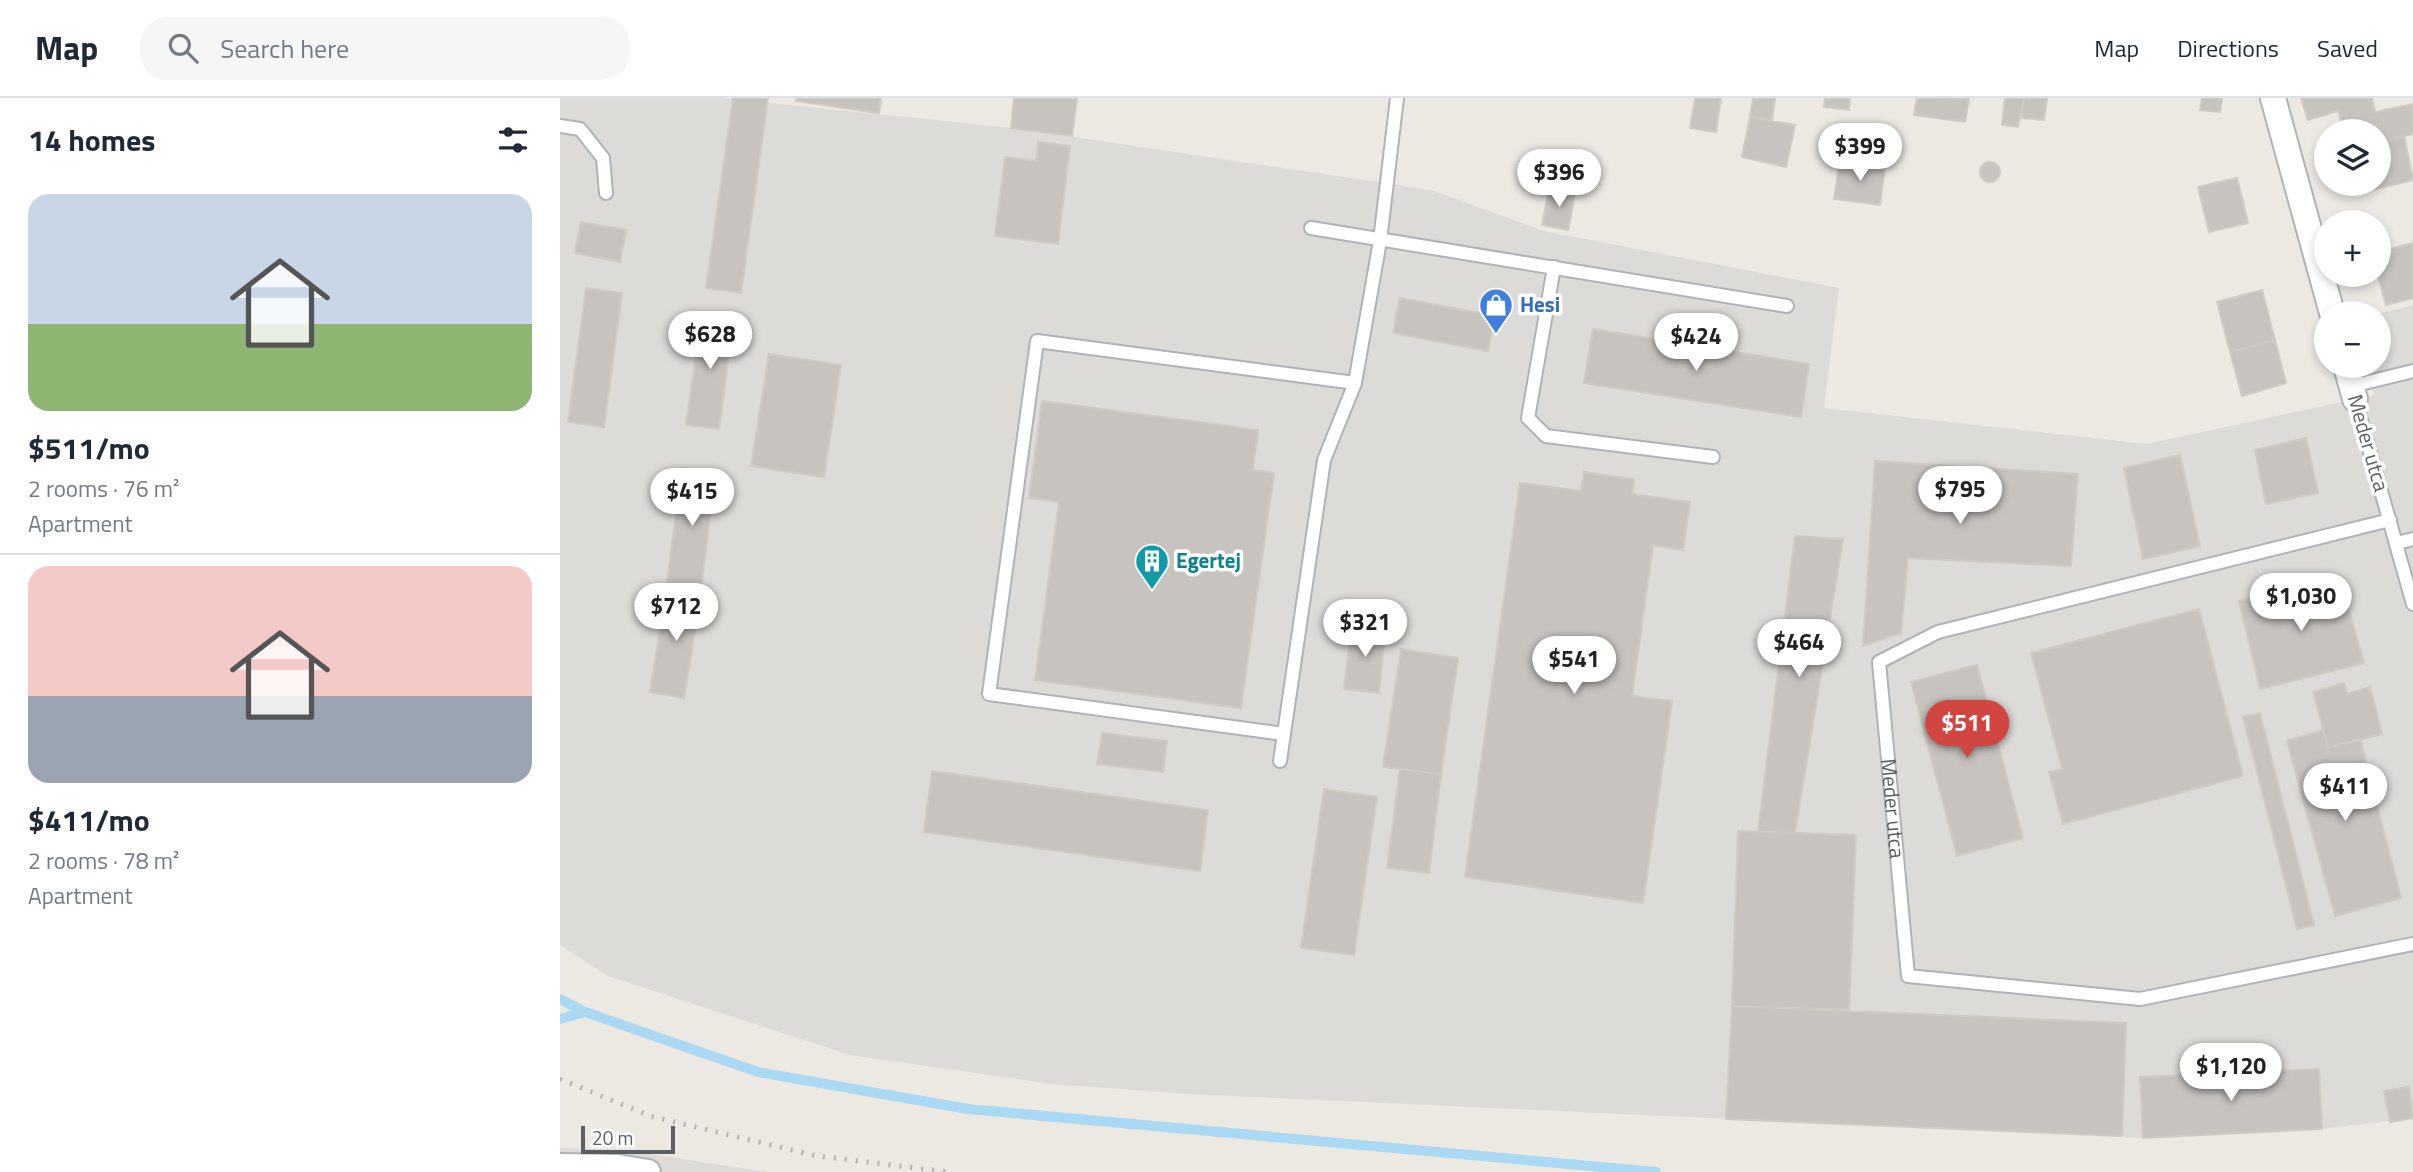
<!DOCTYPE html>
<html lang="en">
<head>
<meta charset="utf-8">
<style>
  body { margin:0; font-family:"Titillium Web",sans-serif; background:#f6f6f7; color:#1f2937; height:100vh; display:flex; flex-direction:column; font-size:26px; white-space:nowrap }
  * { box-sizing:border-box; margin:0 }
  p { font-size:23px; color:#747a83 }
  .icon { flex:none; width:38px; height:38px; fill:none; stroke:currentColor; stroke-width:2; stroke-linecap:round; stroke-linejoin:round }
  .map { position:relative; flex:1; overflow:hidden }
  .side { display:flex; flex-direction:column; background:#fff; width:560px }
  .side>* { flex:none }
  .fabs { position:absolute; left:1754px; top:21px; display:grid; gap:14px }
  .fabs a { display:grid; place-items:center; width:77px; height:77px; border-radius:50%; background:#fff; box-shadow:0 4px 10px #0003; font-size:35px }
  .scale { position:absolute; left:21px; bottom:18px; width:94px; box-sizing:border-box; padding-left:7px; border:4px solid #5b5e62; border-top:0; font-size:19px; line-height:24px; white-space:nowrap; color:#5b5e62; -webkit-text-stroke:5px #fff; paint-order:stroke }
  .price { position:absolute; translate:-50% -60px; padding:0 16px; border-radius:24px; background:#fff; color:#222; font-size:23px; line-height:46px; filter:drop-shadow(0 2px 4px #0008) }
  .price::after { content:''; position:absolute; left:50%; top:42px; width:21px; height:16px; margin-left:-10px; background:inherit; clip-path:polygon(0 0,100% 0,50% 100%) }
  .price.active { background:#d24642; color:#fff }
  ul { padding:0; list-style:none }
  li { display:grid; align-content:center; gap:14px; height:371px; padding:0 28px }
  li+li { border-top:2px solid #e0e1e3 }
  li span { display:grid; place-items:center; height:217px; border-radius:21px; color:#555 }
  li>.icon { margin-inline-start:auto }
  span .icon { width:126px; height:126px; fill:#fffc; stroke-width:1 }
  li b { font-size:30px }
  h2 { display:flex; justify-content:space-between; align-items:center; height:84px; padding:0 28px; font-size:30px }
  header { display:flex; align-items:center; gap:42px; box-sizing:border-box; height:98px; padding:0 35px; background:#fff; border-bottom:2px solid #e0e1e3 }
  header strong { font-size:33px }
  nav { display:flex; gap:38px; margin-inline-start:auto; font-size:24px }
  .search { width:490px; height:63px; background:#f6f6f7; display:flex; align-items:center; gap:18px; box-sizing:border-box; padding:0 24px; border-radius:28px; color:#747a83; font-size:26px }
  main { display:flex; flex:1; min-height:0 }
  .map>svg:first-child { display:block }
  .industrial { fill:#dddbd7 }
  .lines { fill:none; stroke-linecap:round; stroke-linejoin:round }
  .stream { stroke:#abd8f3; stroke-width:10 }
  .building { fill:#c7c4c0; stroke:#cfcbc2; stroke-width:2 }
  .lane-casing { stroke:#b0b3b6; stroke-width:16 }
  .street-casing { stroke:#b0b3b6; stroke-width:28 }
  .lane { stroke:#fff; stroke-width:12 }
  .street { stroke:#fff; stroke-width:24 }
  .rail { stroke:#b1b2b2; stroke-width:5; stroke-dasharray:2 9; stroke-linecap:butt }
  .labels { text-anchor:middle; stroke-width:7; stroke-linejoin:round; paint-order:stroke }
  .shop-label { font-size:21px; font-weight:bold; fill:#366cbe; stroke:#fff; text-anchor:start }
  .street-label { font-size:21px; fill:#5b5e62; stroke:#fff }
  .culture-label { font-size:21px; font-weight:bold; fill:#0d838f; stroke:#fff; text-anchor:start }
</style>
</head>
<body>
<header>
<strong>Map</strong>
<div class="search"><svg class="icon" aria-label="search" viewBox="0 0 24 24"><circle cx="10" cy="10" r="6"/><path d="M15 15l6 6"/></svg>Search here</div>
<nav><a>Map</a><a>Directions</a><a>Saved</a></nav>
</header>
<main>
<section class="side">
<h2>14 homes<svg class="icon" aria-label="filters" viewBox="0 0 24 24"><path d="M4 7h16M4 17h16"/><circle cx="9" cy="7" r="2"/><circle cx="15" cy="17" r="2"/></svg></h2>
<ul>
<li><span style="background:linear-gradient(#c9d6e8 60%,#8fb573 0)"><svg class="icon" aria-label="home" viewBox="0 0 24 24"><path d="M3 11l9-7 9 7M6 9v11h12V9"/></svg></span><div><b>$511/mo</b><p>2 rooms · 76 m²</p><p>Apartment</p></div></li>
<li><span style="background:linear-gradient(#f6c9c9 60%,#9aa5b1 0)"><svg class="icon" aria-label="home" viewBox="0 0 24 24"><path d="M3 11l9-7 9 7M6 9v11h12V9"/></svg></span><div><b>$411/mo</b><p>2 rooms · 78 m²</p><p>Apartment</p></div></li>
</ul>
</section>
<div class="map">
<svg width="1853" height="1074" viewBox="0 0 1853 1074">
  <rect width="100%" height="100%" fill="#ece9e3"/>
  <!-- industrial -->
  <path class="industrial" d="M 0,0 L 161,0 L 453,30 L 871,92 L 984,133 L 1279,190 L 1264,310 L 1587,346 L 1814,297 L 1806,268 L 1818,268 L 1818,216 L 1853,207 L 1853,1020 L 1762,1031 L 1583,1040 L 630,996 L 492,986 L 290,957 L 48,878 L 0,847 Z
    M 0,1050 L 64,1052 L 208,1074 L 0,1074 Z"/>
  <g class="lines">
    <!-- stream -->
    <path class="stream" d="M 0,901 L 25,914 L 198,974 L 408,1011 L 1096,1074
      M 0,921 L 25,914"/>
  </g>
  <!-- building -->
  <path class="building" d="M 173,0 L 208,0 L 181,195 L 146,190 Z
    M 237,0 L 321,0 L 319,15 L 236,3 Z
    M 454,0 L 517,0 L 512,38 L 451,30 Z
    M 1135,0 L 1161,0 L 1156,34 L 1130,30 Z
    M 1193,0 L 1215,0 L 1212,22 L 1190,19 Z
    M 1265,0 L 1290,0 L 1289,12 L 1264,9 Z
    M 1357,0 L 1409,1 L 1405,24 L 1354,17 Z
    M 1445,0 L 1464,0 L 1458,29 L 1442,27 Z
    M 1464,0 L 1487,0 L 1484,22 L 1462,20 Z
    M 1642,0 L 1662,0 L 1660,14 L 1640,12 Z
    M 1741,0 L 1812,0 L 1815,14 L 1853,6 L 1853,36 L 1818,44 L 1818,33 L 1784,33 L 1778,13 L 1748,22 Z
    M 1190,19 L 1235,27 L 1226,69 L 1182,59 Z
    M 1844,38 L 1853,82 L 1800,95 L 1798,86 L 1818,86 L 1818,44 Z
    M 478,44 L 510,48 L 498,146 L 435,138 L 445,59 L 476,63 Z
    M 1280,62 L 1325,69 L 1320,107 L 1274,101 Z
    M1420 74a10 10 0 1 1 20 0a10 10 0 1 1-20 0Z
    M 1677,80 L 1688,125 L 1649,134 L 1638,89 Z
    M 989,91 L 1015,96 L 1008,132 L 982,127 Z
    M 21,124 L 66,132 L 60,164 L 15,155 Z
    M 1853,145 L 1853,200 L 1826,207 L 1818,177 L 1818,154 Z
    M 26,190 L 62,195 L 44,329 L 8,324 Z
    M 1702,192 L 1715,242 L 1670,254 L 1657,204 Z
    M 840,200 L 935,218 L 928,253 L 833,235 Z
    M 142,214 L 174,219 L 159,331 L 126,327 Z
    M 1033,231 L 1249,266 L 1241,319 L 1024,285 Z
    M 1715,242 L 1726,285 L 1682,298 L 1670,254 Z
    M 209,256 L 281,267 L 264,379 L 191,368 Z
    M 482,303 L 698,332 L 693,372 L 714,375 L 681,610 L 475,582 L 499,404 L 469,400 Z
    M 1746,340 L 1758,395 L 1706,406 L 1695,352 Z
    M 1620,357 L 1640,448 L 1583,461 L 1564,370 Z
    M 1315,363 L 1518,376 L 1511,468 L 1348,460 L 1341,535 L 1303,548 Z
    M 122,370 L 156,374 L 141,490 L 107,485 Z
    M 1024,374 L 1074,381 L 1072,396 L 1130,404 L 1123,452 L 1093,447 L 1072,598 L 1112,603 L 1083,805 L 905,779 L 960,385 L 1021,393 Z
    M 1235,438 L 1283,441 L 1235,735 L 1198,734 Z
    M 1779,478 L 1804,565 L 1700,591 L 1679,503 Z
    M 107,491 L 141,497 L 124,600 L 90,594 Z
    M 1639,511 L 1683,678 L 1503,726 L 1489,674 L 1502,671 L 1471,555 Z
    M 792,526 L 826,530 L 819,595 L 784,591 Z
    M 841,551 L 898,560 L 881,676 L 823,669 Z
    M 1417,567 L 1463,740 L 1397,758 L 1351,584 Z
    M 1784,585 L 1787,596 L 1810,589 L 1822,636 L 1768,650 L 1753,594 Z
    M 1700,615 L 1754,827 L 1737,831 L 1683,619 Z
    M 1763,632 L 1768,650 L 1800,641 L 1841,800 L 1775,818 L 1727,643 Z
    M 542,635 L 607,643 L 603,674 L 537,666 Z
    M 840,671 L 881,676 L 869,775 L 827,770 Z
    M 372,673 L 648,712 L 640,773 L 364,734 Z
    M 764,691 L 817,699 L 794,857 L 741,850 Z
    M 1178,733 L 1296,737 L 1289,912 L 1172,908 Z
    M 1172,908 L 1566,925 L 1562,1038 L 1166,1021 Z
    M 1759,971 L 1762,1031 L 1583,1040 L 1580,979 Z
    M 1849,989 L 1853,1020 L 1830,1024 L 1824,993 Z"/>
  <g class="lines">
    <!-- lane casing -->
    <g class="lane-casing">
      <g id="lane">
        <path d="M 0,28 L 20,31 L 43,60 L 46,95"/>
        <path d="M 751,130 L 1227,208"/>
        <path d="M 994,169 L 968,320 L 986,338 L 1153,359"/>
        <path d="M 1792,288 L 1853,273"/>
        <path d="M 1795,301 L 1853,506"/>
        <path id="s1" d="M 1830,422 L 1378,534 L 1319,564 L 1348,878 L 1580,901 L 1853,846"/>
        <path d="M 1837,445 L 1853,441"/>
        <path d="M 724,636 L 429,596 L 477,243 L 795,285"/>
        <path d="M 720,663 L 764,362 L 795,285 L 820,143 L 837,0"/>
      </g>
    </g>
    <!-- street casing -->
    <g class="street-casing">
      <path id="street" d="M 1713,0 L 1772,215
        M 1786,268 L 1795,301
        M 0,1068 L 58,1069 L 88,1074"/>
    </g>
    <!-- lane -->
    <use href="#lane" class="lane"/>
    <!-- street -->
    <use href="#street" class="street"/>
    <!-- rail -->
    <path class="rail" d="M 0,981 L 90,1018 L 257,1058 L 389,1074"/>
  </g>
  <!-- icons -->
  <defs>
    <g id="shop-pin" transform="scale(1.75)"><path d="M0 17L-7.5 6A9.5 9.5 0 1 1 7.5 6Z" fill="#3f7fe0" stroke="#fff"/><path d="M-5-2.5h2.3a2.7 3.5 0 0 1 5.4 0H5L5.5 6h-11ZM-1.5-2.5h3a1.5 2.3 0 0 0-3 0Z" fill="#fff"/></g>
    <g id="building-pin" transform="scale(1.75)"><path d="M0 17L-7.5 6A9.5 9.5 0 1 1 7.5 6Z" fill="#0f9aa8" stroke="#fff"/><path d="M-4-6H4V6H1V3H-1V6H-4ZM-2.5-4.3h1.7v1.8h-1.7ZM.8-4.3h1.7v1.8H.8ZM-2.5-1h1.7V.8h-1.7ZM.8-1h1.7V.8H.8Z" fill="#fff"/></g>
  </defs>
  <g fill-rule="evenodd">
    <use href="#shop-pin" x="936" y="207"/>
    <use href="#building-pin" x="592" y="463"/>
  </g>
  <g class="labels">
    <!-- shop labels -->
    <g class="shop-label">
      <text x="960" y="214">Hesi</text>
    </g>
    <!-- street labels -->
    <g class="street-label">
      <text transform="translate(1808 345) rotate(74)" y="7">Meder utca</text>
      <text dy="7" stroke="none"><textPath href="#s1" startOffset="679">Meder utca</textPath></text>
    </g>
    <!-- culture labels -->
    <g class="culture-label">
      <text x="616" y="470">Egertej</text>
    </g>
  </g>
</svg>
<div class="fabs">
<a><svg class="icon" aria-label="layers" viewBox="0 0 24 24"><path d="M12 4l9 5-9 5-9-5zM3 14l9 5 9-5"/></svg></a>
<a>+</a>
<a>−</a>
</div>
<div class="scale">20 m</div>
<b class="price" style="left:1300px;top:85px">$399</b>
<b class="price" style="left:999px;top:111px">$396</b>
<b class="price" style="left:150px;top:273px">$628</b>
<b class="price" style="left:1136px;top:275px">$424</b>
<b class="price" style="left:1400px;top:428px">$795</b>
<b class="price" style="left:132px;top:430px">$415</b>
<b class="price" style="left:1741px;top:535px">$1,030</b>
<b class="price" style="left:116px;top:545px">$712</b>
<b class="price" style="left:805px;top:561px">$321</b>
<b class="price" style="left:1239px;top:581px">$464</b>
<b class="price" style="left:1014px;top:598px">$541</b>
<b class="price active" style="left:1407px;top:662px">$511</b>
<b class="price" style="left:1785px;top:725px">$411</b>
<b class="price" style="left:1671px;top:1005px">$1,120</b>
</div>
</main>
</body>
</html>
